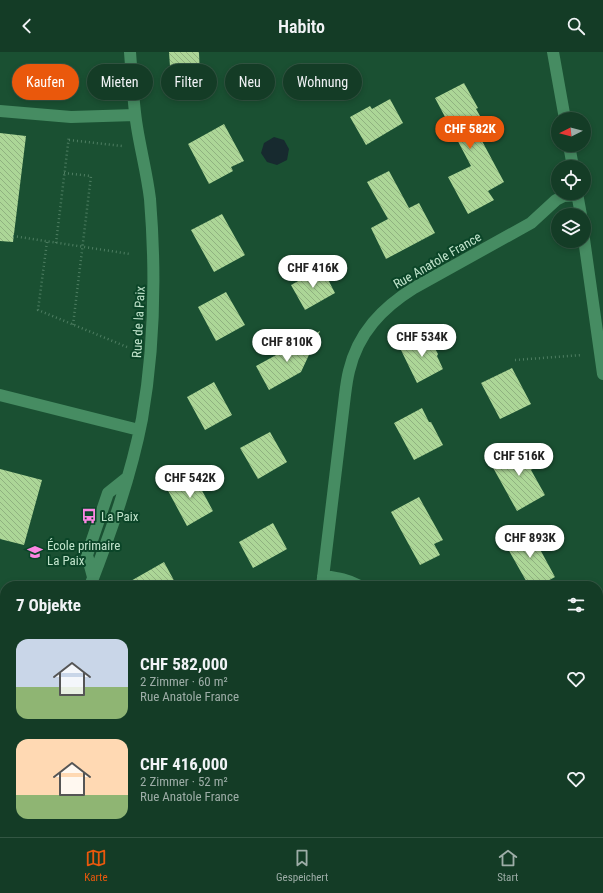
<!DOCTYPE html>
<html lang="de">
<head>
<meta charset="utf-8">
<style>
  body { margin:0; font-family:"Roboto Condensed",sans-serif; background:#214732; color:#f1f3f6; height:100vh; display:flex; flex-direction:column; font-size:15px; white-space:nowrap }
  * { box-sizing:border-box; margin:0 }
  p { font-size:13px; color:#9dada7 }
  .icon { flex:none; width:22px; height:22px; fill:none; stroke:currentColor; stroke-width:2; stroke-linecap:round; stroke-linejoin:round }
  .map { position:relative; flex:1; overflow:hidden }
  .panel { position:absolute; left:0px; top:529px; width:603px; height:256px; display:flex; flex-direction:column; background:#143c26; border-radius:16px 16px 0 0; box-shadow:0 2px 6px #0003,0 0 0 1px #335643 }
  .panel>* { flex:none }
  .hud { position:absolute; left:12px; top:12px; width:400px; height:36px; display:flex; gap:8px }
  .needle { width:26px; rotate:264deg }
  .tools { position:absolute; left:551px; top:60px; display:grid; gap:8px }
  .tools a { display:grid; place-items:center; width:40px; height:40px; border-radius:50%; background:#143c26; box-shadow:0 2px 6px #0003,0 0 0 1px #335643; font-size:20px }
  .price { position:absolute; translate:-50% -34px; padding:0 9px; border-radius:14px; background:#fff; color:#222; font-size:13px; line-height:26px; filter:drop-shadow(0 1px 2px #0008) }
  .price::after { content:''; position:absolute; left:50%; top:24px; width:12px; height:9px; margin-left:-6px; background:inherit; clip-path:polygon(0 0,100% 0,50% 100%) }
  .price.current { background:#ea580c; color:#fff }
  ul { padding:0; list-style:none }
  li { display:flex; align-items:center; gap:12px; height:100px; padding:0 16px }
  li span { display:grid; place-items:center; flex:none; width:112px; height:80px; border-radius:12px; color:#555 }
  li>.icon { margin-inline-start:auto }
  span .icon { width:48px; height:48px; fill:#fffc; stroke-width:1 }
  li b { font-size:17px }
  h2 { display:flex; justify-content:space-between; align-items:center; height:48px; padding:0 16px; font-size:17px }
  .pill { padding:0 14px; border-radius:18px; background:#143c26; box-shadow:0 2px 6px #0003,0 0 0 1px #335643; font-size:14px; line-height:36px }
  .pill.current { background:#ea580c; color:#fff }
  header { display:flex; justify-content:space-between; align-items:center; height:52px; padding:0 16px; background:#143c26; font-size:18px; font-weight:600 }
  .dock { display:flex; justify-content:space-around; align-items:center; height:56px; border-top:1px solid #335643; background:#143c26; font-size:11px; color:#9dada7 }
  .dock a { display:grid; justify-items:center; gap:2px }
  .dock .current { color:#ea580c }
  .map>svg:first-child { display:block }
  .grass { fill:url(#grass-dots) }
  .water { fill:#172a2f }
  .building { fill:url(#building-back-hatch) }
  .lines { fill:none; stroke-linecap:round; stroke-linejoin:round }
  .path { stroke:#4e7e62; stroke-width:2.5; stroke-dasharray:1 3; stroke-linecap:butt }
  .minor { stroke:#468c62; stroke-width:12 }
  .labels { text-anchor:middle; stroke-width:4; stroke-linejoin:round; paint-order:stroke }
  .street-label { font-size:13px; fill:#c0e3cb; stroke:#0b4528 }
  .poi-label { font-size:13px; fill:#c0e3cb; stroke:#0b4528; text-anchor:start }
</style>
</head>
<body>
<header><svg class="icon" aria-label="back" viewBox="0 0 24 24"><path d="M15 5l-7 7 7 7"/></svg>Habito<svg class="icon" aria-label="search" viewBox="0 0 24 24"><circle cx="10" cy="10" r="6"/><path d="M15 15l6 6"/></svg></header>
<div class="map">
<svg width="603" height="785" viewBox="0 0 603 785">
  <defs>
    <pattern id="grass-dots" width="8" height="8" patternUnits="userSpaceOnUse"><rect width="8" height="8" fill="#61541c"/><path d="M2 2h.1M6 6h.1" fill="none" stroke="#766c3c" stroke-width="1.8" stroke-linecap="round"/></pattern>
    <pattern id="building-back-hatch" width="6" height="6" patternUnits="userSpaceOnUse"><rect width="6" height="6" fill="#acd697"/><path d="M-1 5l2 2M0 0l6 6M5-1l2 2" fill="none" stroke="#90b280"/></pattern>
  </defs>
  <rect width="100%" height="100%" fill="#1a5032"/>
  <!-- grass -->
  <path class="grass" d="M 0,545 L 5,546 L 5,635 L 0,634 Z"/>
  <!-- water -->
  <path class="water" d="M 274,85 L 284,88 L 289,97 L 287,108 L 277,113 L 267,110 L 261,101 L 264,91 Z"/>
  <!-- building -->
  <path class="building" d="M 169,0 L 199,0 L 200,27 L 171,29 Z
    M 464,31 L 478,56 L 476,57 L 483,69 L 474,74 L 504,130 L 488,139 L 494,148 L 468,162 L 448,125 L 471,114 L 435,46 Z
    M 390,47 L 403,71 L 366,93 L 350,65 L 370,54 L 372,57 Z
    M 224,72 L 244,109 L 231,115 L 233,119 L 209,132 L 188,92 Z
    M 0,81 L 26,84 L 13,190 L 0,189 Z
    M 389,119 L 409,156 L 419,151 L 435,181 L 386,207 L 371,176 L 388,167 L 367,130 Z
    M 222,162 L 245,203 L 214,220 L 191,178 Z
    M 322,216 L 335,241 L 305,258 L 291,233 Z
    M 226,240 L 245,273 L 216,289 L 198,255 Z
    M 320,279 L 301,320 L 269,338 L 256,314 Z
    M 427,282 L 438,302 L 437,304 L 443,317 L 417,331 L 400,296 Z
    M 512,316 L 531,352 L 500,367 L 481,331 Z
    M 214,330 L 232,363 L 205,378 L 187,345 Z
    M 422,356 L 429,370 L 431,370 L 443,393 L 414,408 L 394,371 Z
    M 270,380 L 287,410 L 258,427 L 240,396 Z
    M 528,392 L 539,413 L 531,418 L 545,443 L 517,459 L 491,412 Z
    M 0,417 L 42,428 L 24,493 L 0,487 Z
    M 192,420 L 213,459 L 187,474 L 166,435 Z
    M 419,445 L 443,488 L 434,492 L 440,503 L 420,513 L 391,460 Z
    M 273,471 L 287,497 L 253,516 L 239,490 Z
    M 529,477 L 555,525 L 538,534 L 529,534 L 504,490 Z
    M 164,510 L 177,534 L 122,534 Z"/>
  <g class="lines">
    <!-- path -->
    <path class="path" d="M 69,88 L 122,94
      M 64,121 L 91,124 L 73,273
      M 13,184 L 130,202
      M 47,190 L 38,258 L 127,295
      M 56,191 L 69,84
      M 515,308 L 582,303"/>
    <!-- minor -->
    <path class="minor" d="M 553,0 L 565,67
      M 0,59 L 71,65 L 135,63
      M 569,93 L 573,115
      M 577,141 L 581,163
      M 584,187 L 603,322
      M 0,343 L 139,378
      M 323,524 C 338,526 347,527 360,534
      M 93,525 L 87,503 L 108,441 L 128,425
      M 90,534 C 111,480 131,424 142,367 C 155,293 156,221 150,147 C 147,122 141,100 137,75 C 133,51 132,25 130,0
      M 322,534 L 345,343 C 346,335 347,327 349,319 C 358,281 382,256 414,236 L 531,171 L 556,148 L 564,144 L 578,143
      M 0,763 L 5,750
      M 151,780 L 159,785
      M 295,780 L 295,785"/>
  </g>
  <!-- icons -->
  <defs>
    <g id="bus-bare" transform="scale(1.2)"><path d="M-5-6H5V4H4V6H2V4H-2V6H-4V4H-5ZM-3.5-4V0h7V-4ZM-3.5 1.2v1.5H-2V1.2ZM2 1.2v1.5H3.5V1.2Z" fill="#fc86e3" stroke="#0b4528" stroke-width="2.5" paint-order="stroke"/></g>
    <g id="school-bare" transform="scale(1.2)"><path d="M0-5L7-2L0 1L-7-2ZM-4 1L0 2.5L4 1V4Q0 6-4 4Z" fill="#fc86e3" stroke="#0b4528" stroke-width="2.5" paint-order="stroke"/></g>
  </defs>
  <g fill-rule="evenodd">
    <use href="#bus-bare" x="89" y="464"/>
    <use href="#school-bare" x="35" y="500"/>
  </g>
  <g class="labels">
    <!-- street labels -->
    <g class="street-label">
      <text transform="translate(437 208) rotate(-30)" y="5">Rue Anatole France</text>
      <text transform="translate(138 270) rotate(-87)" y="5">Rue de la Paix</text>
    </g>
    <!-- poi labels -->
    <g class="poi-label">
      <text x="101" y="469">La Paix</text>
      <text x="47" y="498">École primaire<tspan x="47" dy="15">La Paix</tspan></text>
    </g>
  </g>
</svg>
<div class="tools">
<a><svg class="needle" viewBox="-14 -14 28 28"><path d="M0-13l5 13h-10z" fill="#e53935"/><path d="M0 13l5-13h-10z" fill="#9dada7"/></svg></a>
<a><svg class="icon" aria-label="locate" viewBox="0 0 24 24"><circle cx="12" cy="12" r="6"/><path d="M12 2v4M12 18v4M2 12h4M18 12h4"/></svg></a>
<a><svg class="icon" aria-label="layers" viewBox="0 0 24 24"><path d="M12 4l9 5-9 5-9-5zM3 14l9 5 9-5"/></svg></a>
</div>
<b class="price current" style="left:470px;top:98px">CHF 582K</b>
<b class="price" style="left:313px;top:237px">CHF 416K</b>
<b class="price" style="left:422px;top:306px">CHF 534K</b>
<b class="price" style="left:287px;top:311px">CHF 810K</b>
<b class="price" style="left:519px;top:425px">CHF 516K</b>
<b class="price" style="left:190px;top:447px">CHF 542K</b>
<b class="price" style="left:530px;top:507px">CHF 893K</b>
<div class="hud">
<a class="pill current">Kaufen</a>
<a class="pill">Mieten</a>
<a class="pill">Filter</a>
<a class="pill">Neu</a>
<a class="pill">Wohnung</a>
</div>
<section class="panel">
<h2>7 Objekte<svg class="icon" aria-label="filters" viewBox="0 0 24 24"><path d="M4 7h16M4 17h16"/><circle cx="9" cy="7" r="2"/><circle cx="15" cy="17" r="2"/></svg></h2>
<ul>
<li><span style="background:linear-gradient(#c9d6e8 60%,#8fb573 0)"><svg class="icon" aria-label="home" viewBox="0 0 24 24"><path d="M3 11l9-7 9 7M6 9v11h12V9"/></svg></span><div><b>CHF 582,000</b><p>2 Zimmer · 60 m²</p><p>Rue Anatole France</p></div><svg class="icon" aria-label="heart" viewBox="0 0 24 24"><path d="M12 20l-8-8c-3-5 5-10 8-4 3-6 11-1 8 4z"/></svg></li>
<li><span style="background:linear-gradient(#ffd9b3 70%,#8fb573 0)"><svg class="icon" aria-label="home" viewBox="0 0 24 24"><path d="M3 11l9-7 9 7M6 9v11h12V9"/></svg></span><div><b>CHF 416,000</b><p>2 Zimmer · 52 m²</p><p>Rue Anatole France</p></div><svg class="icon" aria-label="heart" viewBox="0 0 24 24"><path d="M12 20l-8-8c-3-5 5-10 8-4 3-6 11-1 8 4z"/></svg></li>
</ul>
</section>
</div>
<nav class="dock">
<a class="current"><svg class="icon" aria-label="map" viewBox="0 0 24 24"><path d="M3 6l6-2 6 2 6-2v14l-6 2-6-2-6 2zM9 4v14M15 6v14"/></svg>Karte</a>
<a><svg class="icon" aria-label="saved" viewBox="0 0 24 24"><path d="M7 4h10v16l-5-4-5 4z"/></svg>Gespeichert</a>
<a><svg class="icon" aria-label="home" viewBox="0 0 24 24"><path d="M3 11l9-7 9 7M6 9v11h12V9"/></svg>Start</a>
</nav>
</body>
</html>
